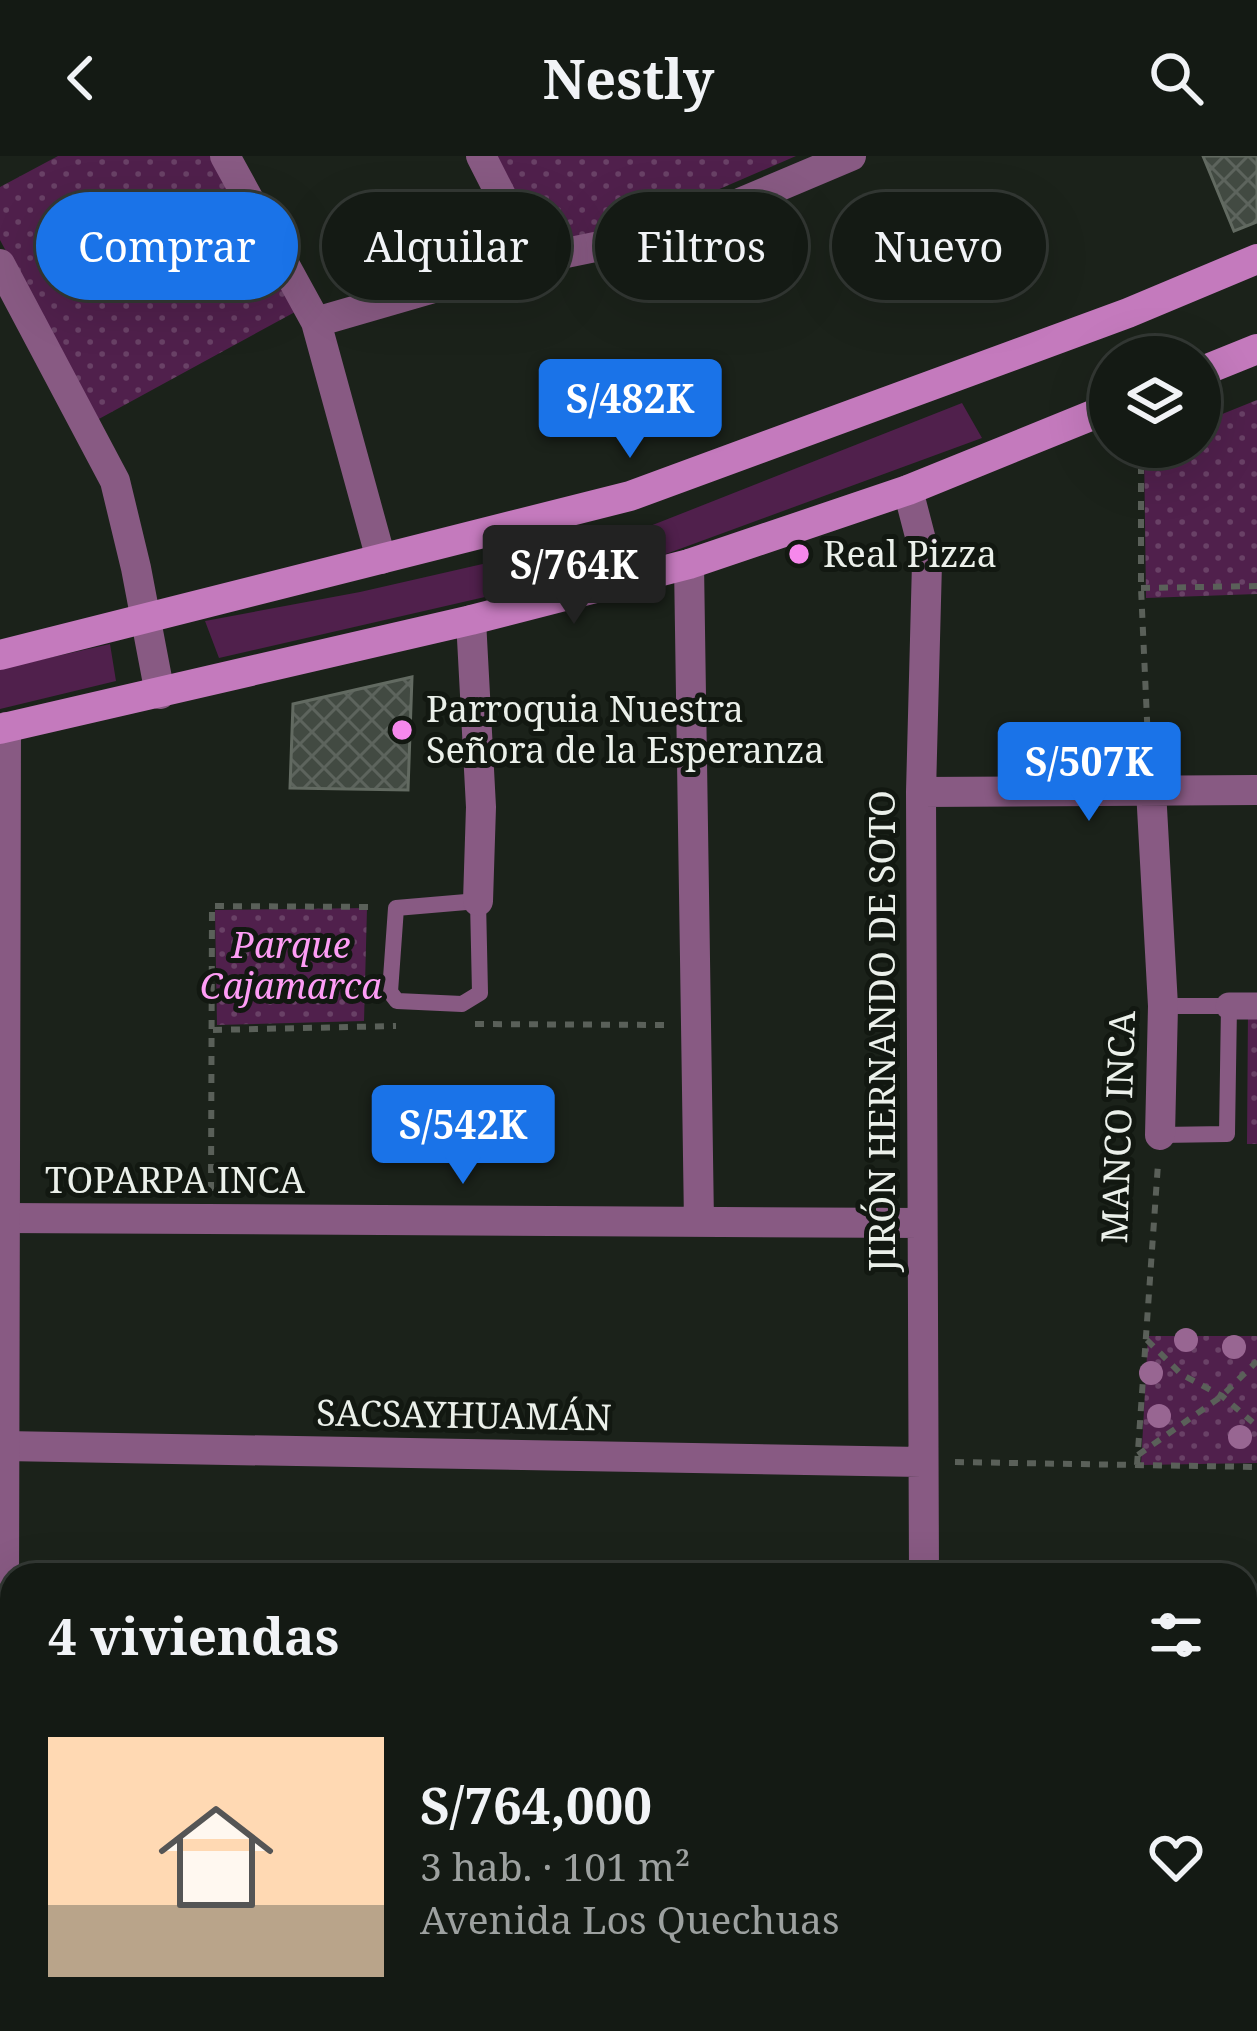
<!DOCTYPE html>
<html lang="es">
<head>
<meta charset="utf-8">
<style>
  body { margin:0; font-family:"Noto Serif",serif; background:#212722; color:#f1f3f6; height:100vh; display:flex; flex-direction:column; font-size:45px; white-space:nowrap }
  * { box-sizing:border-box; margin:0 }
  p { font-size:39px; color:#9da1a0 }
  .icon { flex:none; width:66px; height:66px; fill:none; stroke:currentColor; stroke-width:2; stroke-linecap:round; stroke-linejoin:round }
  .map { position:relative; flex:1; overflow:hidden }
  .drawer { position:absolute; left:0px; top:1407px; width:1257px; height:468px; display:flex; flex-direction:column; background:#141a14; border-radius:36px 36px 0 0; box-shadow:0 12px 48px #0002,0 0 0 3px #333834 }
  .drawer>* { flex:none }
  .banner { position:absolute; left:36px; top:36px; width:1185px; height:108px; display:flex; gap:24px }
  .buttons { position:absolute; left:1089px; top:180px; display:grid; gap:24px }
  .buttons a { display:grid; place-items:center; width:132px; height:132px; border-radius:50%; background:#141a14; box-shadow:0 12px 48px #0002,0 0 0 3px #333834; font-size:60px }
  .price { position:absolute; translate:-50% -102px; padding:0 27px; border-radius:12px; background:#1a73e8; color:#fff; font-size:39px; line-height:78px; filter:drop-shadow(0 3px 6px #0008) }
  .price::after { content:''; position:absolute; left:50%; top:72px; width:36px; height:27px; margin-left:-18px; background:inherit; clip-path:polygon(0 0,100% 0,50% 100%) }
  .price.selected { background:#222; color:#fff }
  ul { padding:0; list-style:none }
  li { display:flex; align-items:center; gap:36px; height:300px; padding:0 48px }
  li span { display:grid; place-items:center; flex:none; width:336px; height:240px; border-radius:0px; color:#555 }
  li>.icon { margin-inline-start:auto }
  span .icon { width:144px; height:144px; fill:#fffc; stroke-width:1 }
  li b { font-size:51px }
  h2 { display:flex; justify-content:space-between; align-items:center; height:144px; padding:0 48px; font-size:51px }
  .pill { padding:0 42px; border-radius:54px; background:#141a14; box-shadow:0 12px 48px #0002,0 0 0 3px #333834; font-size:42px; line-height:108px }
  .pill.selected { background:#1a73e8; color:#fff }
  header { display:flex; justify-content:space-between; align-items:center; height:156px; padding:0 48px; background:#141a14; font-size:54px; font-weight:700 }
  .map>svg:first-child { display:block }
  .green { fill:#50204c }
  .park { fill:url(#park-dots) }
  .building { fill:url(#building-cross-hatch); stroke:#626a61; stroke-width:3 }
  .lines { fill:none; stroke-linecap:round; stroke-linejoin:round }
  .path { stroke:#5a6059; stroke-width:6; stroke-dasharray:9 9; stroke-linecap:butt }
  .service { stroke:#885a83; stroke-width:16 }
  .pedestrian { stroke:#885a83; stroke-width:27 }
  .minor { stroke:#885a83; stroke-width:30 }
  .tertiary { stroke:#885a83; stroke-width:30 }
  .secondary { stroke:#c47abd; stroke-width:30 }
  .tree { fill:#986692 }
  .poi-dot { fill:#f688ec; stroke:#121811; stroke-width:4.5 }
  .labels { text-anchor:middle; stroke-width:10; stroke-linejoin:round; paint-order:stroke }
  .poi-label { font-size:36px; fill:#ebf0ea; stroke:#121811; text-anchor:start }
  .park-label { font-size:36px; font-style:italic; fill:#fe9df5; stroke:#121811 }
  .street-label { font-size:36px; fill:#ebf0ea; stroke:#121811 }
</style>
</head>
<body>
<header><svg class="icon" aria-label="back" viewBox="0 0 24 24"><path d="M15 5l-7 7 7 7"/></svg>Nestly<svg class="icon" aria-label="search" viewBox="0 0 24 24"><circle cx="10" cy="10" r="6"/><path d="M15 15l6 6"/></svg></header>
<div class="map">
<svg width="1257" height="1875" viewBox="0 0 1257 1875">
  <defs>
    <pattern id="park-dots" width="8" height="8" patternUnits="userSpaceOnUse" patternTransform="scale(3)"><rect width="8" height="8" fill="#50204c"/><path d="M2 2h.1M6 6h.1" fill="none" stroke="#694166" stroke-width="1.8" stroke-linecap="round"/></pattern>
    <pattern id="building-cross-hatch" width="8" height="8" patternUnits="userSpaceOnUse" patternTransform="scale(3)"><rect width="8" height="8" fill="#424a42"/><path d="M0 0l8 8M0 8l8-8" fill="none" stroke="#5d645d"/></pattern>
  </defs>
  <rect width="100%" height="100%" fill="#1b221a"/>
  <!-- green -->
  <path class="green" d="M 962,247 L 982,282 L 655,402 L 219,502 L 205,465 L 360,436 L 650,370 Z
    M 110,488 L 116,525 L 0,553 L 0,513 Z"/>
  <!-- park -->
  <path class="park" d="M 58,0 L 210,0 L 295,156 L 97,264 L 0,84 L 0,31 Z
    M 493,0 L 796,0 L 634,70 L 536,89 Z
    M 1257,244 L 1257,438 L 1146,442 L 1144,291 L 1200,291 L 1200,267 Z
    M 367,752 L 364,865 L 217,869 L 215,754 Z
    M 1248,855 L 1257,855 L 1257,988 L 1247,988 Z
    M 1148,1180 L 1257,1180 L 1257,1307 L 1141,1309 Z"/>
  <!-- building -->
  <path class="building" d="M 1203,0 L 1257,0 L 1257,66 L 1234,75 Z
    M 412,521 L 408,634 L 290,632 L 293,548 Z"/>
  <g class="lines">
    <!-- path -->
    <path class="path" d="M 1141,291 L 1141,432 L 1149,607
      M 1141,432 L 1257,430
      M 475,868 L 666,869
      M 213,874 L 396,870
      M 211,1035 L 212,750 L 375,751
      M 1147,1184 L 1181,1218 L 1222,1240 L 1257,1270
      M 1138,1299 L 1222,1240 L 1257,1205
      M 955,1306 L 1257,1311
      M 1137,1309 L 1158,1008
      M 221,1875 L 221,1863"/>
    <!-- service -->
    <path class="service" d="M 478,745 L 480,837 L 462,848 L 397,845 L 390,836 L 396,752 Z
      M 1160,979 L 1227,978 L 1229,850 L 1163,850"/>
    <!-- pedestrian -->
    <path class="pedestrian" d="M 1229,850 L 1257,850"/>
    <!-- minor -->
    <path class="minor" d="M 225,0 L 316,166 L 381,403
      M 481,0 L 509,55 L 527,105
      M 0,108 L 115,325 L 136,412 L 160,538
      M 316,166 L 527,105 L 673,75 L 851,0
      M 908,334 L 927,407 L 921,636 L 924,1419
      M 689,408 L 699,1066
      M 471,464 L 481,651 L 478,745
      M 1151,634 L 1163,850 L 1160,979
      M 921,636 L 1257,634
      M 4,1062 L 922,1067
      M 4,1290 L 921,1306
      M 1245,1747 L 1257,1747
      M 930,1863 L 930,1875"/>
    <!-- tertiary -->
    <path class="tertiary" d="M 1245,1521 L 1257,1521
      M 3,1875 L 6,571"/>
    <!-- secondary -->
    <path class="secondary" d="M 1200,216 L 1257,193
      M 0,499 L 630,340 L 1128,157 L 1257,103
      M 0,573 L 471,464 L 689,408 L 908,334 L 1110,252"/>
  </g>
  <!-- trees -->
  <g class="tree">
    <circle cx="1186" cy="1184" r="12"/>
    <circle cx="1234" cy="1191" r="12"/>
    <circle cx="1151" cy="1217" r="12"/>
    <circle cx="1159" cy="1260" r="12"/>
    <circle cx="1240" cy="1281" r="12"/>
  </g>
  <!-- markers -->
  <g class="poi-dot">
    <circle cx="799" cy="398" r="12"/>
    <circle cx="402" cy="574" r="12"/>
  </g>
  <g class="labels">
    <!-- poi labels -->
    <g class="poi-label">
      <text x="823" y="411">Real Pizza</text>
      <text x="426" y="566">Parroquia Nuestra<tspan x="426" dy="41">Señora de la Esperanza</tspan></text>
    </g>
    <!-- park labels -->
    <g class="park-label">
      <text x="291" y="802">Parque<tspan x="291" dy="41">Cajamarca</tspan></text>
    </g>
    <!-- street labels -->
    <g class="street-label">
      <text transform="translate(882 875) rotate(-90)" y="13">JIRÓN HERNANDO DE SOTO</text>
      <text transform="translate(1118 971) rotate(-88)" y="13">MANCO INCA</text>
      <text x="175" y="1037">TOPARPA INCA</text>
      <text transform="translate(464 1259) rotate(1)" y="13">SACSAYHUAMÁN</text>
    </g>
  </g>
</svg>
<div class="buttons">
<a><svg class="icon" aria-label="layers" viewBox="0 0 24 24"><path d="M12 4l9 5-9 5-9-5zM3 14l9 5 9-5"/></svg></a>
</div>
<b class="price" style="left:630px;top:305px">S/482K</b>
<b class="price selected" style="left:574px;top:471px">S/764K</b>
<b class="price" style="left:1089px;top:668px">S/507K</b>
<b class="price" style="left:463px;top:1031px">S/542K</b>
<div class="banner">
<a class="pill selected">Comprar</a>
<a class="pill">Alquilar</a>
<a class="pill">Filtros</a>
<a class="pill">Nuevo</a>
</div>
<section class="drawer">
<h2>4 viviendas<svg class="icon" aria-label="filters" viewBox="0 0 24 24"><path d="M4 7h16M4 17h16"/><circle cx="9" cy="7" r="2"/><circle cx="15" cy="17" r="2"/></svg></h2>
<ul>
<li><span style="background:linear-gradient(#ffd9b3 70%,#b9a48a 0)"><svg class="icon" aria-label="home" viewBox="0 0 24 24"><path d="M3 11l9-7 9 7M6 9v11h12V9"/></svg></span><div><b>S/764,000</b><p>3 hab. · 101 m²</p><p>Avenida Los Quechuas</p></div><svg class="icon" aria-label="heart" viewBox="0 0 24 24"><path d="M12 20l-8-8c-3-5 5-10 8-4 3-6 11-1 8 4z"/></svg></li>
</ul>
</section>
</div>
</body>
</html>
